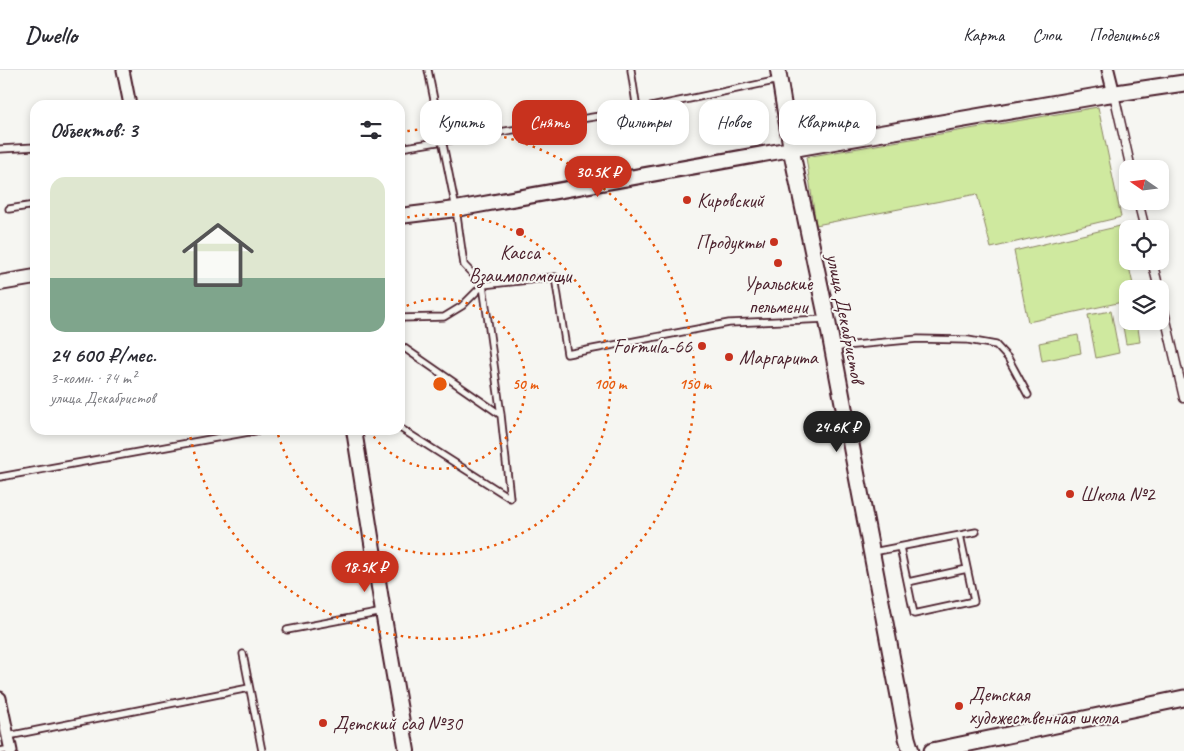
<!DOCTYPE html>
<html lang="ru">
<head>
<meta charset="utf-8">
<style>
  body { margin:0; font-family:Caveat,sans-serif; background:#f2f2f3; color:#2b2b33; height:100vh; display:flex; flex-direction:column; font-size:19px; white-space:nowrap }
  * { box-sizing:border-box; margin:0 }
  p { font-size:16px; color:#7c7c81 }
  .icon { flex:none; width:28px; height:28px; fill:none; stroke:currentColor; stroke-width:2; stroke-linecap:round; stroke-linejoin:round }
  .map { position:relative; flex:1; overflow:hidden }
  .details { position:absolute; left:30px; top:30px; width:375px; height:335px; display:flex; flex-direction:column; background:#fff; border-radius:15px; box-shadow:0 2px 8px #0003 }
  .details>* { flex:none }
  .hud { position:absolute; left:420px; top:30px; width:475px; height:45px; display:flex; gap:10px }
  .needle { width:32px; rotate:284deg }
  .tools { position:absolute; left:1119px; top:90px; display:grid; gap:10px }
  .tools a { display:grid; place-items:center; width:50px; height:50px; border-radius:10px; background:#fff; box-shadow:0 2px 8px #0003; font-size:25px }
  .price { position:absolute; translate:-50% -42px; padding:0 11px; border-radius:18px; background:#c8321e; color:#fff; font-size:16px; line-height:32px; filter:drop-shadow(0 1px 2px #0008) }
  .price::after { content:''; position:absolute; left:50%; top:30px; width:15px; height:11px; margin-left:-8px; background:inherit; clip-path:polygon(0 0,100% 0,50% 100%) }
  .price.on { background:#222; color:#fff }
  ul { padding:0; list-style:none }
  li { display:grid; align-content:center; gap:10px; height:265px; padding:0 20px }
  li+li { border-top:1px solid #e1e1e2 }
  li span { display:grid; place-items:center; height:155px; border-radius:15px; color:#555 }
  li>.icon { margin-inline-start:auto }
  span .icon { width:90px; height:90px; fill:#fffc; stroke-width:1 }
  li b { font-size:21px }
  h2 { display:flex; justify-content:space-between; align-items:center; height:60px; padding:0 20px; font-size:21px }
  .tag { padding:0 18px; border-radius:15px; background:#fff; box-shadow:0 2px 8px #0003; font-size:18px; line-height:45px }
  .tag.on { background:#c8321e; color:#fff }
  header { display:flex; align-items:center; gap:30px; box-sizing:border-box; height:70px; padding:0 25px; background:#fff; border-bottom:1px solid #e1e1e2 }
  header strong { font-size:24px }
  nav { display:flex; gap:28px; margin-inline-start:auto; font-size:18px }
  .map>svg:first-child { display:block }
  .green { fill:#cfe99f; stroke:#8c8465 }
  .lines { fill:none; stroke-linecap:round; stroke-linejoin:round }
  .service-casing { stroke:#4a1f2b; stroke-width:9 }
  .pedestrian-casing { stroke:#4a1f2b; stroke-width:11 }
  .minor-casing { stroke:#4a1f2b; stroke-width:15 }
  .tertiary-casing { stroke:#4a1f2b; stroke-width:18 }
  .secondary-casing { stroke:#4a1f2b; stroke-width:19 }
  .service { stroke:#f6f6f2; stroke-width:5.5 }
  .pedestrian { stroke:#f6f6f2; stroke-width:8 }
  .minor { stroke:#f6f6f2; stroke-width:11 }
  .tertiary { stroke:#f6f6f2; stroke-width:14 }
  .secondary { stroke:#f6f6f2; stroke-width:15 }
  .ring { fill:none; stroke:#e8590c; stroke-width:2.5; stroke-dasharray:2.5 5 }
  .poi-dot { fill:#c8321e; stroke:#f6f6f2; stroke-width:2 }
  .labels { text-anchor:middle; stroke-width:4; stroke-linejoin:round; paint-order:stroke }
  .poi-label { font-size:20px; fill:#4a1f2b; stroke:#f6f6f2; text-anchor:start }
  .street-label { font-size:20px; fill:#4a1f2b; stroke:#f6f6f2 }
  .centre { fill:#e8590c; stroke:#f6f6f2; stroke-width:2.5 }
  .ring-label { font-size:15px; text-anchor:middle; font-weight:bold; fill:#e8590c; stroke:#f6f6f2; stroke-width:4; stroke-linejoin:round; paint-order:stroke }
</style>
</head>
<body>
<header>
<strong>Dwello</strong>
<nav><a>Карта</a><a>Слои</a><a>Поделиться</a></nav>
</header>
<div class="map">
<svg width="1184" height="681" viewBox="0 0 1184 681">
  <rect width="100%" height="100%" fill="#f6f6f2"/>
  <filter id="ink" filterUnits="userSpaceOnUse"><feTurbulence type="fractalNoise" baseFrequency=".02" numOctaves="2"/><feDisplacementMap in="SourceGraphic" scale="10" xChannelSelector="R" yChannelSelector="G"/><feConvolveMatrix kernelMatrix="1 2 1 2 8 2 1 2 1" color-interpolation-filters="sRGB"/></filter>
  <g filter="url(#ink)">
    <!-- green -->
    <path class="green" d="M 1098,37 L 1121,147 L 991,178 L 977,124 L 816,155 L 806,87 Z
      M 1120,156 L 1134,219 L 1128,219 L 1127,231 L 1028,252 L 1014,181 Z
      M 1111,241 L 1119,283 L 1096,288 L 1088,245 Z
      M 1127,244 L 1128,251 L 1137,251 L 1140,272 L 1126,274 L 1121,245 Z
      M 1078,265 L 1081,283 L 1042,291 L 1039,273 Z"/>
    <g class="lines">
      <!-- service casing -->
      <g class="service-casing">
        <path id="service" d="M 428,0 L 456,139 L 464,195 L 483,215 L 555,207 L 567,284 L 729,253 L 827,249
          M 631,0 L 637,40
          M 400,78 L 637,40 L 779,10
          M 0,79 L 35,77
          M 9,139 L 35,135
          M 483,215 L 501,345 L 510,428
          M 400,248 L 444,247 L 462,236 L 483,215
          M 400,275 L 501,345
          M 835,279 L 844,276 L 918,269 L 968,270 L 996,275 L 1008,288 L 1028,325
          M 400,358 L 510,428
          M 0,407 L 260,360
          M 900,477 L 914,544 L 974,531 L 960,465
          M 873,482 L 976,462
          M 908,512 L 967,499
          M 287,560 L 383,542
          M 243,584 L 262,681
          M 8,666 L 249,618
          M 0,681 L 11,679"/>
      </g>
      <!-- pedestrian casing -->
      <g class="pedestrian-casing">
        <path id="pedestrian" d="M 1114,24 L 1131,99
          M 1138,131 L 1145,159
          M 1152,191 L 1159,219
          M 1160,224 L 1184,328"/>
      </g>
      <!-- minor casing -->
      <g class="minor-casing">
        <path id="minor" d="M 123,0 L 130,35
          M 1108,0 L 1114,24
          M 0,628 L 11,681"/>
      </g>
      <!-- tertiary casing -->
      <g class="tertiary-casing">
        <path id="tertiary" d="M 400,146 L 456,139 L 791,79 L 778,0
          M 0,213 L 35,207
          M 354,360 L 383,542 L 407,681"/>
      </g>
      <!-- secondary casing -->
      <g class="secondary-casing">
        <path id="secondary" d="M 911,681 L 907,668 L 827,249 L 791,79 L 1103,25 L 1184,13
          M 932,681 L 1184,628"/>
      </g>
      <!-- service -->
      <use href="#service" class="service"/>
      <!-- pedestrian -->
      <use href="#pedestrian" class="pedestrian"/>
      <!-- minor -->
      <use href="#minor" class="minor"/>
      <!-- tertiary -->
      <use href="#tertiary" class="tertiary"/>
      <!-- secondary -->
      <use href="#secondary" class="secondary"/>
    </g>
  </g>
  <!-- distance rings -->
  <g class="ring">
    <path d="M400 239A85 85 0 1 1 369 360"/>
    <path d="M400 149A170 170 0 1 1 277 361"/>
    <path d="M400 62A255 255 0 1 1 189 360"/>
  </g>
  <!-- markers -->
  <g class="poi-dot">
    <circle cx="687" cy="130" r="5"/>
    <circle cx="520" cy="162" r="5"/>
    <circle cx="774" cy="172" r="5"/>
    <circle cx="778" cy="193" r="5"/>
    <circle cx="702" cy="276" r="5"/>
    <circle cx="729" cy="287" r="5"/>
    <circle cx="1070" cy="424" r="5"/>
    <circle cx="959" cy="636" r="5"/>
    <circle cx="323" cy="653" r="5"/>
  </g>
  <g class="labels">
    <!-- poi labels -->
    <g class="poi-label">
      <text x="697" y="137">Кировский</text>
      <text x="764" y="179" text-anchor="end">Продукты</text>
      <text x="520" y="189" text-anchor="middle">Касса<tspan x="520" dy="23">Взаимопомощи</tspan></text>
      <text x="778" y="220" text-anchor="middle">Уральские<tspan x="778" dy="23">пельмени</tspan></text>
      <text x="692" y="283" text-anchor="end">Formula-66</text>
      <text x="739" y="294">Маргарита</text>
      <text x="1080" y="431">Школа №2</text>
      <text x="969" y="631">Детская<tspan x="969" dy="23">художественная школа</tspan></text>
      <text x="333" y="660">Детский сад №30</text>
    </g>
    <!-- street labels -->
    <g class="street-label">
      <text transform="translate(846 248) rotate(79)" y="7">улица Декабристов</text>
    </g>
  </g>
  <circle cx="440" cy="314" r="8" class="centre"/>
  <g class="ring-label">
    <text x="525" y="319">50 m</text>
    <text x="610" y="319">100 m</text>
    <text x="695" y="319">150 m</text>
  </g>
</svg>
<div class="tools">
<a><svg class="needle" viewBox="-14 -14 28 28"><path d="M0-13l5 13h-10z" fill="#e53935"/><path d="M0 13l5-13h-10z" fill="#7c7c81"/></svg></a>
<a><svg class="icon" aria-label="locate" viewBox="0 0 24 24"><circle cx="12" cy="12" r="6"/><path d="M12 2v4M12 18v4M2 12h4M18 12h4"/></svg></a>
<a><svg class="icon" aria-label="layers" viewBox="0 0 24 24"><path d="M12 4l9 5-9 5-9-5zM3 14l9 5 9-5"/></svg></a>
</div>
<b class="price" style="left:598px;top:128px">30.5K ₽</b>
<b class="price on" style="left:837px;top:383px">24.6K ₽</b>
<b class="price" style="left:365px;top:523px">18.5K ₽</b>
<div class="hud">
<a class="tag">Купить</a>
<a class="tag on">Снять</a>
<a class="tag">Фильтры</a>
<a class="tag">Новое</a>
<a class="tag">Квартира</a>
</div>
<section class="details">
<h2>Объектов: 3<svg class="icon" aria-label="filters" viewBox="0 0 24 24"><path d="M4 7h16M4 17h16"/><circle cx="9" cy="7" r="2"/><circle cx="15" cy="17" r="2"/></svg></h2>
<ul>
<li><span style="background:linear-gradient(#dfe7d0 65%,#7fa58c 0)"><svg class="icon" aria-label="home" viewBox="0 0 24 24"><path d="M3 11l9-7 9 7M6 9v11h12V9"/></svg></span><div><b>24 600 ₽/мес.</b><p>3-комн. · 74 m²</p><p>улица Декабристов</p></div></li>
</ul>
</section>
</div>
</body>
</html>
